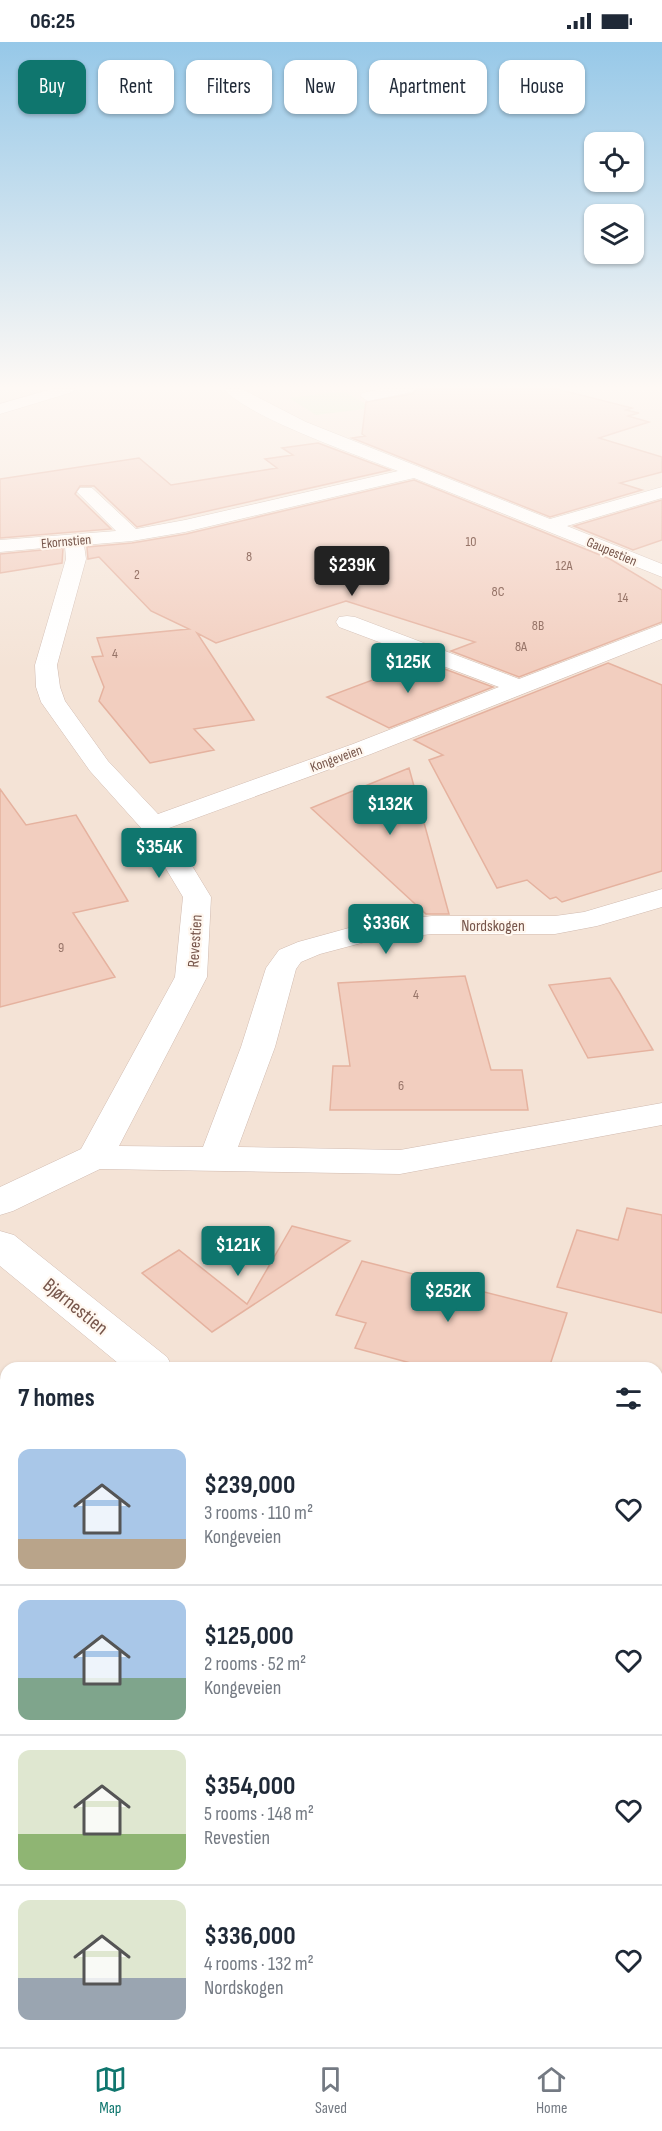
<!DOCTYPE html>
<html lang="en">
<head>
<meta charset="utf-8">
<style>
  body { margin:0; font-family:"Sofia Sans Condensed",sans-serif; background:#f6f6f7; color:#1f2937; height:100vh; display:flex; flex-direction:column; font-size:22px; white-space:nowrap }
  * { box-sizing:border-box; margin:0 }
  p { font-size:20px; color:#747a83 }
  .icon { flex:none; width:33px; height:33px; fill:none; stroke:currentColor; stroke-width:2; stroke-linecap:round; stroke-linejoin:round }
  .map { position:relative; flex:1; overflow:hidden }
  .panel { position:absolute; left:0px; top:1320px; width:663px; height:686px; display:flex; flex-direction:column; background:#fff; border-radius:18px 18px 0 0; box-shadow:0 2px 4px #0004 }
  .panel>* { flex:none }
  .top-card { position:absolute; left:18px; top:18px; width:627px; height:54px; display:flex; gap:12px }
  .buttons { position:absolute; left:584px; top:90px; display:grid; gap:12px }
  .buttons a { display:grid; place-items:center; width:60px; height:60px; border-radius:12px; background:#fff; box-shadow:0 2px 4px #0004; font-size:30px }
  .price { position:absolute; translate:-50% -51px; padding:0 14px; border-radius:6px; background:#0f766e; color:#fff; font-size:20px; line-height:39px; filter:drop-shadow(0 2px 3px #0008) }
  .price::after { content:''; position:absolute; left:50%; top:36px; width:18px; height:14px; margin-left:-9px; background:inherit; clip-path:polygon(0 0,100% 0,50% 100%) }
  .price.on { background:#222; color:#fff }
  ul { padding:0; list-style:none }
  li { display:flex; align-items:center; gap:18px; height:150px; padding:0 18px }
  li+li { border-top:2px solid #e0e1e3 }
  li span { display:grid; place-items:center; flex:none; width:168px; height:120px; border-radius:12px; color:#555 }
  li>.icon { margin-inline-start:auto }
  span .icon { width:72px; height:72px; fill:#fffc; stroke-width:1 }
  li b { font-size:26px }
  h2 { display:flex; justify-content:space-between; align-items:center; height:72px; padding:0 18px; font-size:26px }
  .pill { padding:0 21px; border-radius:12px; background:#fff; box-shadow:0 2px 4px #0004; font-size:21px; line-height:54px }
  .pill.on { background:#0f766e; color:#fff }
  .status { display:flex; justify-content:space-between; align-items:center; height:42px; padding:0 30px; background:#fff; direction:ltr }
  .status svg { height:16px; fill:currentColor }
  .tab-bar { display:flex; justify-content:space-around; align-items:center; height:84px; border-top:2px solid #e0e1e3; background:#fff; font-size:16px; color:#747a83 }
  .tab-bar a { display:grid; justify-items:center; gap:3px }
  .tab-bar .on { color:#0f766e }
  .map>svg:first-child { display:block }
  .residential { fill:#f4e3d6; fill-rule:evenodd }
  .green { fill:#d9ebc6 }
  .building { fill:#f2cebf; stroke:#e5b29f; stroke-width:1.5 }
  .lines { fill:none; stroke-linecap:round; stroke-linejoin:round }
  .minor-casing { stroke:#d1bbb0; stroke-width:1 }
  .tertiary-casing { stroke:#d1bbb0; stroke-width:1 }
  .secondary-casing { stroke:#d4baad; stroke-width:1 }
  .minor { fill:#fff; fill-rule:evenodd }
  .tertiary { fill:#fff; fill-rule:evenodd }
  .secondary { fill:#fff; fill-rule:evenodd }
  .labels { text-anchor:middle; stroke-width:4.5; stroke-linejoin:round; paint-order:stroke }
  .far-street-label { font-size:14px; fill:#77564b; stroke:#fff7ef }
  .number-label { font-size:14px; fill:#967468 }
  .street-label { font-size:16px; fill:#77564b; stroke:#fff7ef }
  .near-street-label { font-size:20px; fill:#77564b; stroke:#fff7ef }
</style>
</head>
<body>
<div class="status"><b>06:25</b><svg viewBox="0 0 49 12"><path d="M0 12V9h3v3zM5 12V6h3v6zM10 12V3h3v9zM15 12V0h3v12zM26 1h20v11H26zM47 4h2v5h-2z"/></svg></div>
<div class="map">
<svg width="662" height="2005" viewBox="0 0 662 2005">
  <rect width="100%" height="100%" fill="#fdf2e8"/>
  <!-- residential -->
  <path class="residential" d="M 0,347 L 662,347 L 662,2005 L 0,2005 ZM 6,1326 L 657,1326 L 657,2000 L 6,2000 Z"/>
  <!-- green -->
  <path class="green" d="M 344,349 L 372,366 L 316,373 L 289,356 Z"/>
  <!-- building -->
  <path class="building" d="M 417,347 L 557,347 L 632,366 L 626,368 L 639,371 L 628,374 L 649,380 L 599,396 L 662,415 L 662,430 L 620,441 L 642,448 L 550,475 L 352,396 L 365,394 L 362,392 L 366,360 L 412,352 Z
    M 318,401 L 390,428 L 137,485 L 94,444 L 80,444 L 75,452 L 111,487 L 0,496 L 0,437 L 139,416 L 171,443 L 277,426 L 265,417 L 293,413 L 282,406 Z
    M 414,438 L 610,517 L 662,548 L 662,580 L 519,635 L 451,609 L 475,600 L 346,559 L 216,601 L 197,591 L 254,678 L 194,687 L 214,708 L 150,721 L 99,659 L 104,645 L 92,615 L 103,614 L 97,596 L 189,587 L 151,569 L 99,515 L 88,517 L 87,505 L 132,501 L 186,492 Z
    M 662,458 L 662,498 L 633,508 L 574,484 Z
    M 63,506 L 62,521 L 0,531 L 0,512 Z
    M 423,619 L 493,645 L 389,686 L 327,655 Z
    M 608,621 L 662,643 L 662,829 L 562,860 L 556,855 L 550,857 L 527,838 L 497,846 L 429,718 L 443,713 L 414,698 Z
    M 409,726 L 449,872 L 426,872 L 311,766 Z
    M 0,747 L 26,783 L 76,773 L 128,859 L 73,871 L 115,935 L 0,965 Z
    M 465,934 L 491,1028 L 522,1028 L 528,1068 L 330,1068 L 333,1024 L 350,1024 L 338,941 Z
    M 610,936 L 619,950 L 653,1008 L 588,1016 L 549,943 Z
    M 627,1166 L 662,1173 L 662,1271 L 557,1245 L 577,1188 L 618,1198 Z
    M 292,1184 L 350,1199 L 212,1290 L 142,1231 L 179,1208 L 247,1262 Z
    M 362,1219 L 567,1271 L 549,1326 L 429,1326 L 355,1306 L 366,1281 L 336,1273 Z"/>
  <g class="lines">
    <!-- minor casing -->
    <g class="minor-casing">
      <path id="minor" d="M 224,347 L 242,347 L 306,380 L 550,477 L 662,445 L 662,456 L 567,484 L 662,522 L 662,535 L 414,436 L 185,490 L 132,499 L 84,503 L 86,517 L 57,623 L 60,645 L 65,659 L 108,719 L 158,772 L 353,702 L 499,645 L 339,585 L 336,580 L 339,575 L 347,574 L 355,575 L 519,637 L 662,582 L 662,597 L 371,712 L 169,786 L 211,855 L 207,935 L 119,1104 L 203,1105 L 241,1005 L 266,926 L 279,908 L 298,900 L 367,881 L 432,874 L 555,874 L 584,870 L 662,847 L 662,865 L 597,884 L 555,892 L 432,892 L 369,899 L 320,912 L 301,920 L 296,927 L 275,1005 L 238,1105 L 400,1108 L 662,1061 L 662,1083 L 400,1132 L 100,1127 L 13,1169 L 0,1173 L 0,1145 L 81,1107 L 175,935 L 183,855 L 142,787 L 90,729 L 41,660 L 36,645 L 35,623 L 66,517 L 65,504 L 0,510 L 0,498 L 116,489 L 77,450 L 80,446 L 92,446 L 136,487 L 185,478 L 398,429 C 360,414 247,375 224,347 Z
        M 382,347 L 415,347 L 412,350 L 368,359 L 360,354 L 363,351 Z"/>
    </g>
    <!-- tertiary casing -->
    <g class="tertiary-casing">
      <path id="tertiary" d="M 0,1189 L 14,1193 L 167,1315 L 173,1326 L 124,1326 L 0,1224 Z
        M 657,1729 L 662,1731 L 662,1785 L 657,1783 Z"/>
    </g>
    <!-- secondary casing -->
    <g class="secondary-casing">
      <path id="secondary" d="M 52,347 L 76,347 L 73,350 L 0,372 L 0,362 Z"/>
    </g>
    <!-- minor -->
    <use href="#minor" class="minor"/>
    <!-- tertiary -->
    <use href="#tertiary" class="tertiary"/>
    <!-- secondary -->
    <use href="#secondary" class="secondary"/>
  </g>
  <!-- sky -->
  <linearGradient id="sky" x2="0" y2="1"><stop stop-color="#96c8e8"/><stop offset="0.55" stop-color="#fef9f5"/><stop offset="1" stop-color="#fef9f5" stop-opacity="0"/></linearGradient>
  <rect width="662" height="628" fill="url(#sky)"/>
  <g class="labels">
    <!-- far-street labels -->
    <g class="far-street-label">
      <text transform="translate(66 499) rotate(-5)" y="5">Ekornstien</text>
      <text transform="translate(612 509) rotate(23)" y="5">Gaupestien</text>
      <text transform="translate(336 716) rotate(-20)" y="5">Kongeveien</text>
    </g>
    <!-- number labels -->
    <g class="number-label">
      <text x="471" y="504">10</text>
      <text x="249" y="519">8</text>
      <text x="564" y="528">12A</text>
      <text x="137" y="537">2</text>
      <text x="498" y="554">8C</text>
      <text x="623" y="560">14</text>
      <text x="538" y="588">8B</text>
      <text x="521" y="609">8A</text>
      <text x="115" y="616">4</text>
      <text x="61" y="910">9</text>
      <text x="416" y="957">4</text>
      <text x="401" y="1048">6</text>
    </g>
    <!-- street labels -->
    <g class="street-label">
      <text x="493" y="889">Nordskogen</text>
      <text transform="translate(194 899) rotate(-86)" y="6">Revestien</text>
    </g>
    <!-- near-street labels -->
    <g class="near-street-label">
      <text transform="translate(76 1264) rotate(39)" y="7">Bjørnestien</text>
    </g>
  </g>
</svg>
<div class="buttons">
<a><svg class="icon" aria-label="locate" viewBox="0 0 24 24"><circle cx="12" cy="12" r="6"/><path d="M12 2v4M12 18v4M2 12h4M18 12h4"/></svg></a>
<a><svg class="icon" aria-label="layers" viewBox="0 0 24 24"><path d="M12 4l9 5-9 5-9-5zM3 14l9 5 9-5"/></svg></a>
</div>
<b class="price on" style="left:352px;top:555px">$239K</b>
<b class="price" style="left:408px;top:652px">$125K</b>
<b class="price" style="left:390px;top:794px">$132K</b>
<b class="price" style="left:159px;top:837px">$354K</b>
<b class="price" style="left:386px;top:913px">$336K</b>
<b class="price" style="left:238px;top:1235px">$121K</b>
<b class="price" style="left:448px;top:1281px">$252K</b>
<div class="top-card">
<a class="pill on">Buy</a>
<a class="pill">Rent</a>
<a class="pill">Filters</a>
<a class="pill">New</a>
<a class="pill">Apartment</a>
<a class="pill">House</a>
</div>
<section class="panel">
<h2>7 homes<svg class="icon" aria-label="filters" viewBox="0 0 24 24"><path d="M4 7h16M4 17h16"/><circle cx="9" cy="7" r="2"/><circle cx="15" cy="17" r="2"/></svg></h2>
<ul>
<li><span style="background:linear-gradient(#a9c7e8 75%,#b9a48a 0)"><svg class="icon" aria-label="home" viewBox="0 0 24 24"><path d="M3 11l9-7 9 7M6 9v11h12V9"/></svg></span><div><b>$239,000</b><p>3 rooms · 110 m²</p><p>Kongeveien</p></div><svg class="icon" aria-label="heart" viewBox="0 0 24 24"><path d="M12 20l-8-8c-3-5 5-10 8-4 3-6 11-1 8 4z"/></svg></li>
<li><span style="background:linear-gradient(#a9c7e8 65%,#7fa58c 0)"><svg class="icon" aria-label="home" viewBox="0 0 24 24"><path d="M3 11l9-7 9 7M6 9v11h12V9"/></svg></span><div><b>$125,000</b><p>2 rooms · 52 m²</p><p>Kongeveien</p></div><svg class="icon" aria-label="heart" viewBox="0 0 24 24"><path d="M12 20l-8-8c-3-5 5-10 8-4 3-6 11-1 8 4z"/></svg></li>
<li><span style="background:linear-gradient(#dfe7d0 70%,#8fb573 0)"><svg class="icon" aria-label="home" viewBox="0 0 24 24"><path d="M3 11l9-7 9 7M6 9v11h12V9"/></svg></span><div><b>$354,000</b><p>5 rooms · 148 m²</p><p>Revestien</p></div><svg class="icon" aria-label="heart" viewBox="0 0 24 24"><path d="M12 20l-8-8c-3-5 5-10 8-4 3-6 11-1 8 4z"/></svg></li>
<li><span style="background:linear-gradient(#dfe7d0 65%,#9aa5b1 0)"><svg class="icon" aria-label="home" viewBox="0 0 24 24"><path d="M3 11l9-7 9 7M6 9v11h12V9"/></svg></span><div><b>$336,000</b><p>4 rooms · 132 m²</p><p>Nordskogen</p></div><svg class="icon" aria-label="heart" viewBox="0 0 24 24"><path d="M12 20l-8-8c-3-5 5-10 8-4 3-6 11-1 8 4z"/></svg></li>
</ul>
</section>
</div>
<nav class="tab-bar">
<a class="on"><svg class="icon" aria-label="map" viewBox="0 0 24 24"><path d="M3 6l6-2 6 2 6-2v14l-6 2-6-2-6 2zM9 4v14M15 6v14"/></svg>Map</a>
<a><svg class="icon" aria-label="saved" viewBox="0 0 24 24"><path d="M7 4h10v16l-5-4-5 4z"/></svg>Saved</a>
<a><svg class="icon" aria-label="home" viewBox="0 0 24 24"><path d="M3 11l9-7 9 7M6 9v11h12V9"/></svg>Home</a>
</nav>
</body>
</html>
